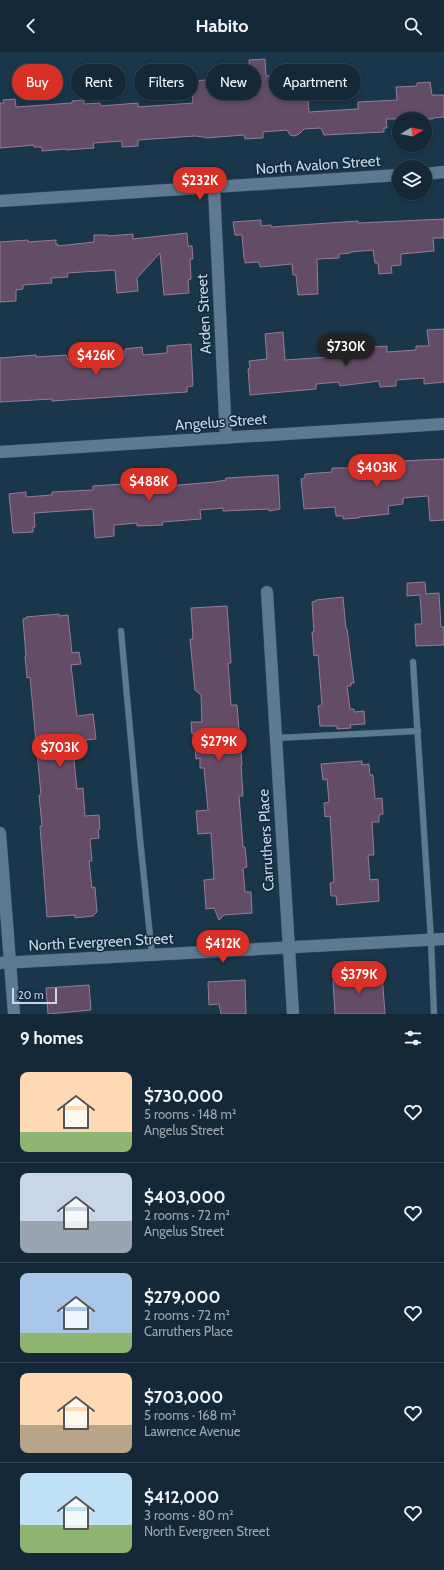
<!DOCTYPE html>
<html lang="en">
<head>
<meta charset="utf-8">
<style>
  body { margin:0; font-family:Cabin,sans-serif; background:#213443; color:#f1f3f6; height:100vh; display:flex; flex-direction:column; font-size:15px; white-space:nowrap }
  * { box-sizing:border-box; margin:0 }
  p { font-size:13px; color:#9da6ae }
  .icon { flex:none; width:22px; height:22px; fill:none; stroke:currentColor; stroke-width:2; stroke-linecap:round; stroke-linejoin:round }
  .map { position:relative; height:962px; overflow:hidden }
  .details { display:flex; flex-direction:column; background:#142838; flex:1 }
  .details>* { flex:none }
  .top-card { position:absolute; left:12px; top:12px; width:420px; height:36px; display:flex; gap:8px }
  .needle { width:26px; rotate:80deg }
  .controls { position:absolute; left:392px; top:60px; display:grid; gap:8px }
  .controls a { display:grid; place-items:center; width:40px; height:40px; border-radius:50%; background:#142838; box-shadow:0 2px 6px #0003,0 0 0 1px #334453; font-size:20px }
  .scale { position:absolute; left:12px; bottom:10px; width:45px; box-sizing:border-box; padding-left:4px; border:2px solid #c7d7e4; border-top:0; font-size:11px; line-height:14px; white-space:nowrap; color:#c7d7e4; -webkit-text-stroke:3px #102b3f; paint-order:stroke }
  .price { position:absolute; translate:-50% -34px; padding:0 9px; border-radius:14px; background:#d93025; color:#fff; font-size:13px; line-height:26px; filter:drop-shadow(0 1px 2px #0008) }
  .price::after { content:''; position:absolute; left:50%; top:24px; width:12px; height:9px; margin-left:-6px; background:inherit; clip-path:polygon(0 0,100% 0,50% 100%) }
  .price.active { background:#222; color:#fff }
  ul { padding:0; list-style:none }
  li { display:flex; align-items:center; gap:12px; height:100px; padding:0 20px }
  li+li { border-top:1px solid #334453 }
  li span { display:grid; place-items:center; flex:none; width:112px; height:80px; border-radius:8px; color:#555 }
  li>.icon { margin-inline-start:auto }
  span .icon { width:48px; height:48px; fill:#fffc; stroke-width:1 }
  li b { font-size:17px }
  h2 { display:flex; justify-content:space-between; align-items:center; height:48px; padding:0 20px; font-size:17px }
  .tag { padding:0 14px; border-radius:18px; background:#142838; box-shadow:0 2px 6px #0003,0 0 0 1px #334453; font-size:14px; line-height:36px }
  .tag.active { background:#d93025; color:#fff }
  header { display:flex; justify-content:space-between; align-items:center; height:52px; padding:0 20px; background:#142838; font-size:18px; font-weight:700 }
  .map>svg:first-child { display:block }
  .building { fill:#634c66; stroke:#957c98 }
  .lines { fill:none; stroke-linecap:round; stroke-linejoin:round }
  .service-casing { stroke:#395162; stroke-width:7 }
  .minor-casing { stroke:#395162; stroke-width:13 }
  .tertiary-casing { stroke:#395162; stroke-width:13 }
  .service { stroke:#5d7a92; stroke-width:6 }
  .minor { stroke:#5d7a92; stroke-width:12 }
  .tertiary { stroke:#5d7a92; stroke-width:12 }
  .labels { text-anchor:middle; stroke-width:3; stroke-linejoin:round; paint-order:stroke }
  .street-label { font-size:15px; fill:#c7d7e4; stroke:#102b3f }
</style>
</head>
<body>
<header><svg class="icon" aria-label="back" viewBox="0 0 24 24"><path d="M15 5l-7 7 7 7"/></svg>Habito<svg class="icon" aria-label="search" viewBox="0 0 24 24"><circle cx="10" cy="10" r="6"/><path d="M15 15l6 6"/></svg></header>
<div class="map">
<svg width="444" height="962" viewBox="0 0 444 962">
  <rect width="100%" height="100%" fill="#1a364a"/>
  <!-- building -->
  <path class="building" d="M 265,7 L 266,24 L 302,21 L 304,35 L 307,35 L 309,60 L 358,57 L 358,50 L 397,48 L 396,35 L 417,34 L 417,31 L 430,30 L 432,43 L 444,43 L 444,65 L 433,66 L 433,67 L 386,67 L 387,76 L 384,76 L 384,80 L 324,83 L 321,76 L 304,77 L 299,82 L 294,84 L 290,83 L 287,78 L 263,80 L 263,86 L 245,87 L 244,83 L 205,86 L 204,85 L 195,84 L 138,88 L 138,94 L 122,95 L 122,89 L 93,91 L 94,96 L 66,98 L 66,97 L 42,99 L 42,95 L 34,95 L 34,93 L 0,96 L 0,51 L 4,51 L 3,48 L 15,47 L 16,55 L 72,51 L 72,49 L 84,48 L 84,52 L 100,51 L 101,54 L 138,51 L 138,55 L 193,51 L 191,29 L 221,27 L 222,43 L 251,40 L 249,8 Z
    M 444,167 L 444,186 L 433,186 L 434,199 L 401,202 L 401,213 L 391,214 L 392,221 L 379,222 L 378,211 L 375,211 L 373,198 L 350,200 L 350,201 L 339,202 L 339,206 L 317,207 L 318,242 L 298,243 L 296,223 L 293,223 L 292,212 L 260,215 L 259,210 L 245,211 L 245,207 L 244,207 L 242,183 L 235,183 L 233,170 L 261,168 L 261,174 L 271,173 L 271,175 L 358,169 L 358,171 Z
    M 187,181 L 188,194 L 192,194 L 193,207 L 190,207 L 191,227 L 188,228 L 189,241 L 164,243 L 160,201 L 137,226 L 138,239 L 117,241 L 115,218 L 67,221 L 68,225 L 51,226 L 52,231 L 23,233 L 23,237 L 16,238 L 16,249 L 0,250 L 0,190 L 28,188 L 28,190 L 56,188 L 56,193 L 58,192 L 58,194 L 94,190 L 94,183 L 108,183 L 108,184 L 133,182 L 133,187 Z
    M 444,277 L 444,330 L 424,332 L 424,326 L 396,328 L 396,334 L 380,335 L 379,329 L 340,334 L 339,330 L 316,332 L 316,337 L 250,343 L 248,317 L 250,316 L 249,309 L 267,307 L 265,282 L 283,280 L 285,308 L 329,305 L 329,303 L 337,302 L 336,299 L 371,296 L 371,295 L 387,294 L 387,300 L 416,298 L 416,294 L 429,294 L 427,278 Z
    M 191,292 L 193,334 L 187,335 L 187,340 L 52,349 L 52,347 L 0,350 L 0,306 L 36,303 L 36,305 L 66,303 L 68,308 L 75,308 L 75,310 L 98,308 L 98,305 L 125,303 L 125,297 L 142,295 L 143,303 L 167,301 L 167,294 Z
    M 444,407 L 444,468 L 430,469 L 428,444 L 403,446 L 403,452 L 388,454 L 389,462 L 359,465 L 359,466 L 343,467 L 343,464 L 336,464 L 335,455 L 304,457 L 301,427 L 305,426 L 305,422 L 332,420 L 332,416 L 356,416 L 356,417 L 381,415 L 381,410 Z
    M 278,423 L 280,457 L 269,459 L 269,457 L 223,459 L 223,456 L 200,458 L 201,467 L 162,470 L 163,473 L 137,474 L 137,471 L 114,473 L 114,484 L 95,486 L 93,457 L 34,461 L 35,475 L 33,475 L 33,480 L 13,481 L 9,442 L 26,440 L 26,445 L 52,443 L 52,440 L 93,438 L 93,434 L 167,429 L 167,434 L 214,430 L 226,428 L 226,426 Z
    M 425,530 L 426,542 L 439,541 L 441,575 L 444,575 L 444,593 L 416,594 L 415,572 L 422,572 L 420,543 L 407,544 L 407,531 Z
    M 343,545 L 346,577 L 347,577 L 354,631 L 351,631 L 351,634 L 347,634 L 350,657 L 354,657 L 354,660 L 364,659 L 365,672 L 350,673 L 351,676 L 337,677 L 337,674 L 320,674 L 318,654 L 322,653 L 318,603 L 314,604 L 312,580 L 314,580 L 312,550 L 316,549 L 316,548 Z
    M 227,554 L 231,611 L 228,611 L 231,653 L 237,653 L 242,713 L 241,713 L 243,744 L 239,744 L 243,795 L 245,795 L 247,815 L 243,816 L 245,840 L 251,840 L 252,861 L 224,863 L 219,868 L 214,856 L 206,857 L 204,828 L 214,827 L 211,781 L 198,782 L 196,759 L 208,758 L 204,716 L 200,716 L 200,706 L 196,707 L 194,682 L 192,682 L 191,670 L 202,670 L 201,643 L 195,638 L 190,587 L 193,587 L 191,556 Z
    M 59,562 L 59,564 L 68,563 L 72,601 L 79,600 L 81,612 L 71,613 L 77,664 L 93,662 L 96,687 L 72,689 L 77,737 L 83,736 L 85,764 L 99,763 L 100,777 L 98,778 L 99,786 L 90,787 L 92,809 L 89,809 L 92,836 L 95,835 L 97,860 L 93,864 L 75,866 L 75,863 L 47,865 L 40,774 L 42,774 L 39,743 L 41,743 L 30,625 L 27,626 L 25,604 L 26,604 L 23,567 L 27,566 L 26,565 Z
    M 362,709 L 362,713 L 369,712 L 370,723 L 373,723 L 375,747 L 382,746 L 383,762 L 379,763 L 379,770 L 372,770 L 374,803 L 368,803 L 370,828 L 378,827 L 379,849 L 337,853 L 336,844 L 331,844 L 330,831 L 334,830 L 330,764 L 325,765 L 324,751 L 329,750 L 327,727 L 323,728 L 321,712 Z
    M 382,921 L 385,962 L 335,962 L 333,929 L 338,929 L 338,924 Z
    M 245,928 L 246,962 L 221,962 L 219,952 L 209,953 L 208,930 Z
    M 89,933 L 91,958 L 48,962 L 46,936 Z"/>
  <g class="lines">
    <!-- service casing -->
    <g class="service-casing">
      <path id="service" d="M 121,579 L 140,787 L 152,903
        M 413,610 L 431,888 L 434,962
        M 276,686 L 418,679"/>
    </g>
    <!-- minor casing -->
    <g class="minor-casing">
      <path id="minor" d="M 425,122 L 444,120
        M 214,136 L 226,386
        M 0,149 L 399,123
        M 0,400 L 444,372
        M 267,540 L 293,962
        M 0,781 L 14,962"/>
    </g>
    <!-- tertiary casing -->
    <g class="tertiary-casing">
      <path id="tertiary" d="M 0,911 L 444,887"/>
    </g>
    <!-- service -->
    <use href="#service" class="service"/>
    <!-- minor -->
    <use href="#minor" class="minor"/>
    <!-- tertiary -->
    <use href="#tertiary" class="tertiary"/>
  </g>
  <g class="labels">
    <!-- street labels -->
    <g class="street-label">
      <text transform="translate(318 113) rotate(-4)" y="5">North Avalon Street</text>
      <text transform="translate(204 262) rotate(-93)" y="5">Arden Street</text>
      <text transform="translate(221 370) rotate(-4)" y="5">Angelus Street</text>
      <text transform="translate(266 788) rotate(-93)" y="5">Carruthers Place</text>
      <text transform="translate(101 890) rotate(-3)" y="5">North Evergreen Street</text>
    </g>
  </g>
</svg>
<div class="controls">
<a><svg class="needle" viewBox="-14 -14 28 28"><path d="M0-13l5 13h-10z" fill="#e53935"/><path d="M0 13l5-13h-10z" fill="#9da6ae"/></svg></a>
<a><svg class="icon" aria-label="layers" viewBox="0 0 24 24"><path d="M12 4l9 5-9 5-9-5zM3 14l9 5 9-5"/></svg></a>
</div>
<div class="scale">20 m</div>
<b class="price" style="left:200px;top:149px">$232K</b>
<b class="price active" style="left:346px;top:315px">$730K</b>
<b class="price" style="left:96px;top:324px">$426K</b>
<b class="price" style="left:377px;top:436px">$403K</b>
<b class="price" style="left:149px;top:450px">$488K</b>
<b class="price" style="left:219px;top:710px">$279K</b>
<b class="price" style="left:60px;top:716px">$703K</b>
<b class="price" style="left:223px;top:912px">$412K</b>
<b class="price" style="left:359px;top:943px">$379K</b>
<div class="top-card">
<a class="tag active">Buy</a>
<a class="tag">Rent</a>
<a class="tag">Filters</a>
<a class="tag">New</a>
<a class="tag">Apartment</a>
</div>
</div>
<section class="details">
<h2>9 homes<svg class="icon" aria-label="filters" viewBox="0 0 24 24"><path d="M4 7h16M4 17h16"/><circle cx="9" cy="7" r="2"/><circle cx="15" cy="17" r="2"/></svg></h2>
<ul>
<li><span style="background:linear-gradient(#ffd9b3 75%,#8fb573 0)"><svg class="icon" aria-label="home" viewBox="0 0 24 24"><path d="M3 11l9-7 9 7M6 9v11h12V9"/></svg></span><div><b>$730,000</b><p>5 rooms · 148 m²</p><p>Angelus Street</p></div><svg class="icon" aria-label="heart" viewBox="0 0 24 24"><path d="M12 20l-8-8c-3-5 5-10 8-4 3-6 11-1 8 4z"/></svg></li>
<li><span style="background:linear-gradient(#c9d6e8 60%,#9aa5b1 0)"><svg class="icon" aria-label="home" viewBox="0 0 24 24"><path d="M3 11l9-7 9 7M6 9v11h12V9"/></svg></span><div><b>$403,000</b><p>2 rooms · 72 m²</p><p>Angelus Street</p></div><svg class="icon" aria-label="heart" viewBox="0 0 24 24"><path d="M12 20l-8-8c-3-5 5-10 8-4 3-6 11-1 8 4z"/></svg></li>
<li><span style="background:linear-gradient(#a9c7e8 75%,#8fb573 0)"><svg class="icon" aria-label="home" viewBox="0 0 24 24"><path d="M3 11l9-7 9 7M6 9v11h12V9"/></svg></span><div><b>$279,000</b><p>2 rooms · 72 m²</p><p>Carruthers Place</p></div><svg class="icon" aria-label="heart" viewBox="0 0 24 24"><path d="M12 20l-8-8c-3-5 5-10 8-4 3-6 11-1 8 4z"/></svg></li>
<li><span style="background:linear-gradient(#ffd9b3 65%,#b9a48a 0)"><svg class="icon" aria-label="home" viewBox="0 0 24 24"><path d="M3 11l9-7 9 7M6 9v11h12V9"/></svg></span><div><b>$703,000</b><p>5 rooms · 168 m²</p><p>Lawrence Avenue</p></div><svg class="icon" aria-label="heart" viewBox="0 0 24 24"><path d="M12 20l-8-8c-3-5 5-10 8-4 3-6 11-1 8 4z"/></svg></li>
<li><span style="background:linear-gradient(#bfe0f5 65%,#8fb573 0)"><svg class="icon" aria-label="home" viewBox="0 0 24 24"><path d="M3 11l9-7 9 7M6 9v11h12V9"/></svg></span><div><b>$412,000</b><p>3 rooms · 80 m²</p><p>North Evergreen Street</p></div><svg class="icon" aria-label="heart" viewBox="0 0 24 24"><path d="M12 20l-8-8c-3-5 5-10 8-4 3-6 11-1 8 4z"/></svg></li>
</ul>
</section>
</body>
</html>
